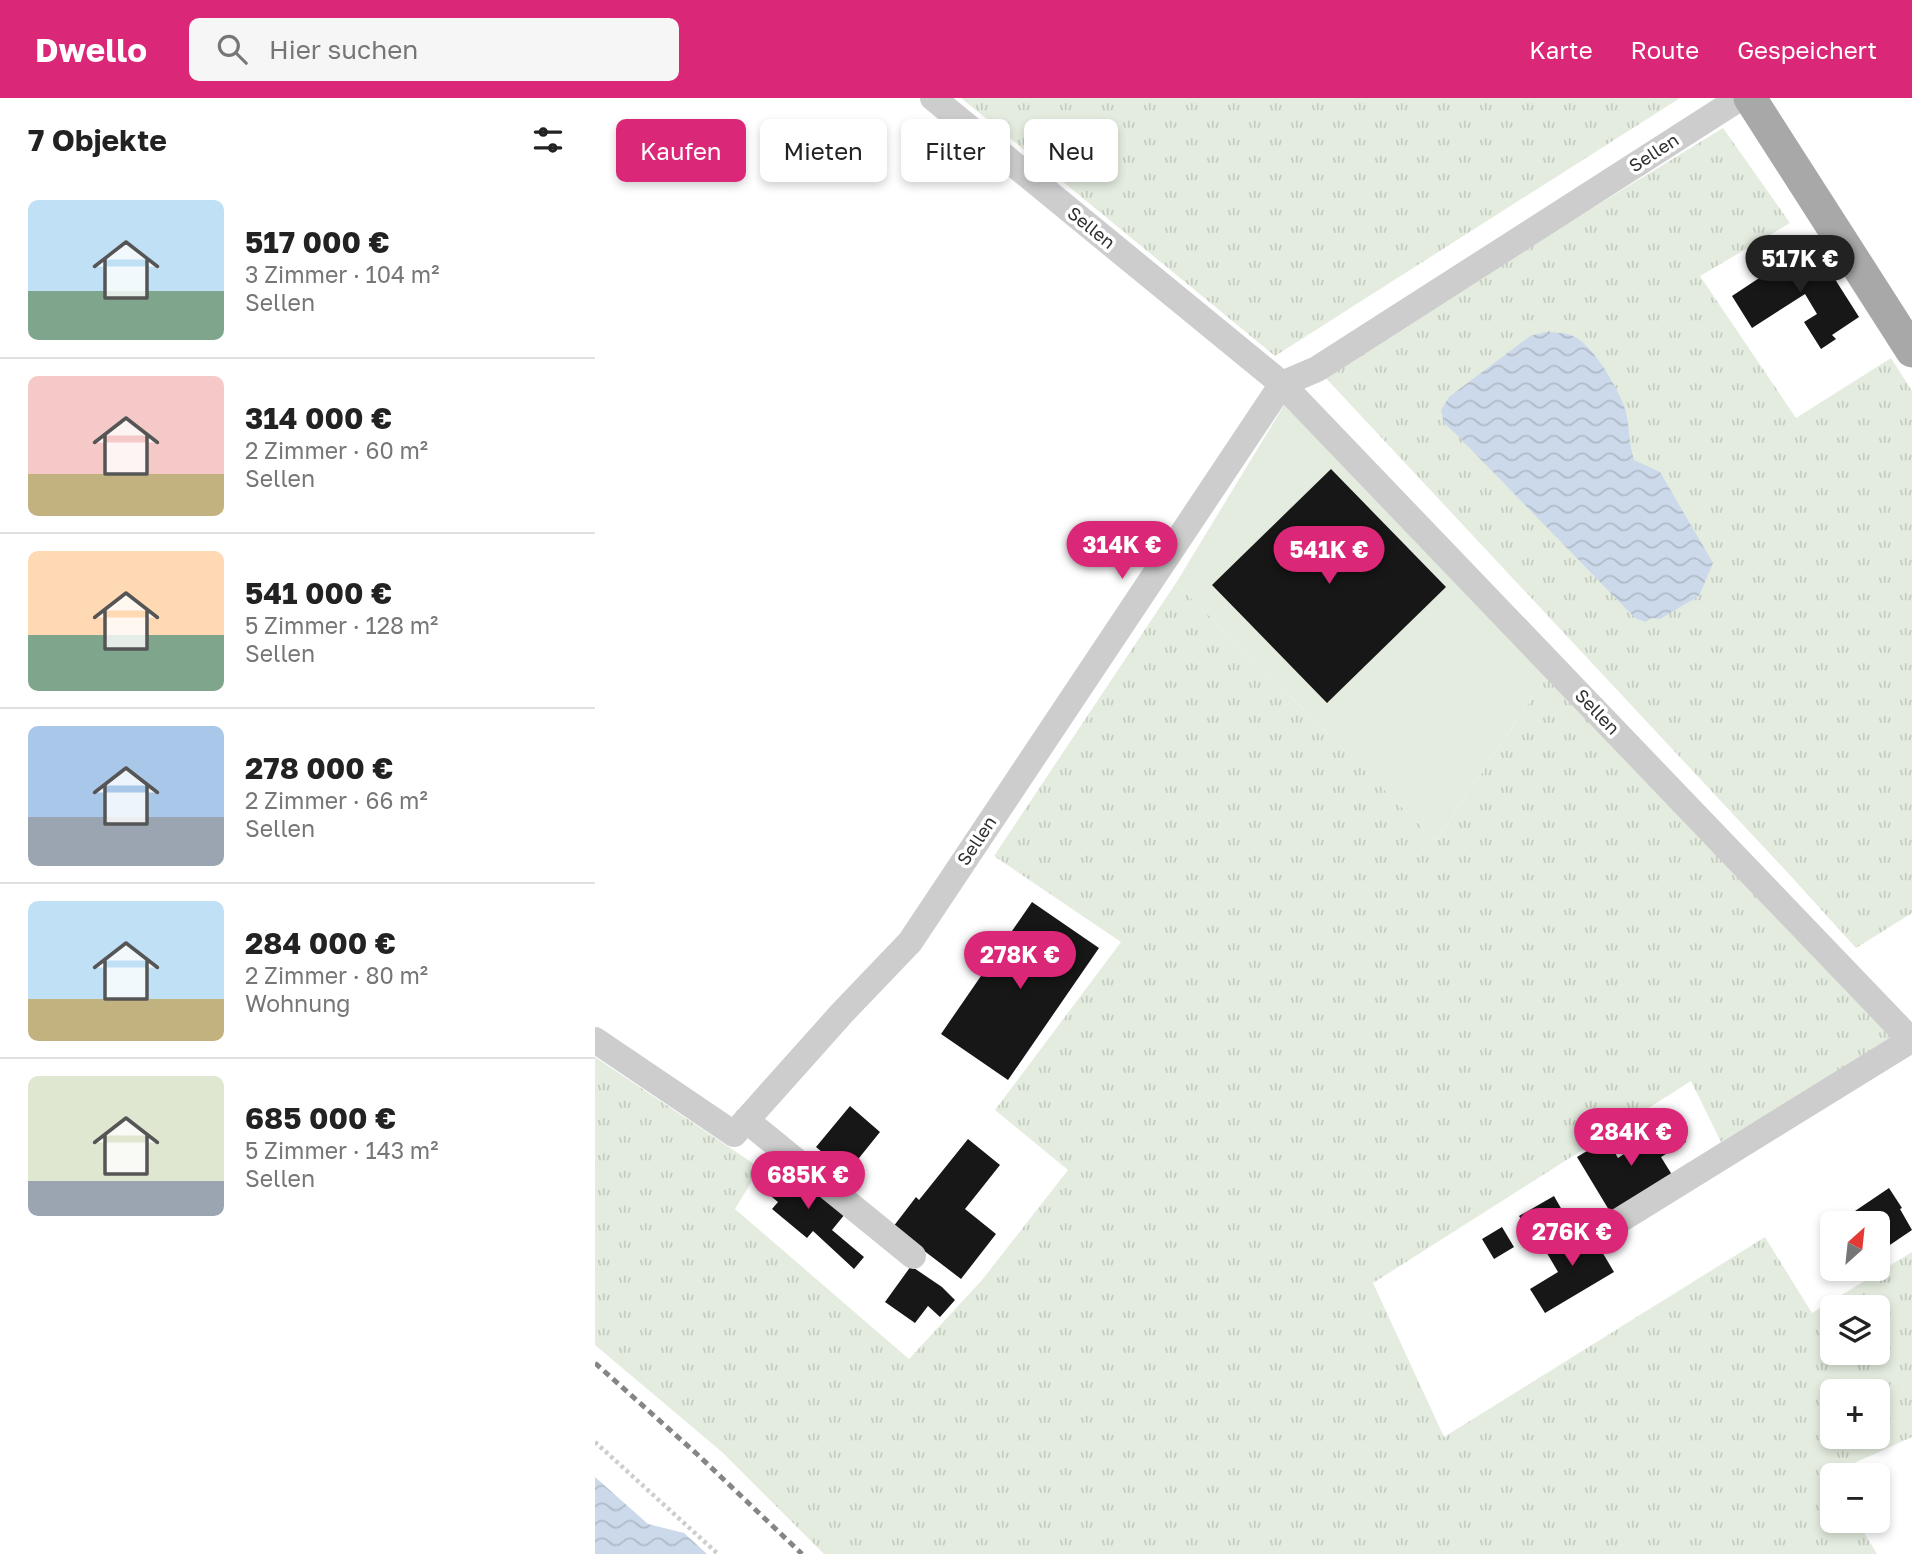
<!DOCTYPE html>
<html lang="de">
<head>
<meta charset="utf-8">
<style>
  body { margin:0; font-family:"Golos Text",sans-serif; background:#f6f6f6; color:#222; height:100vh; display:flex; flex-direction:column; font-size:26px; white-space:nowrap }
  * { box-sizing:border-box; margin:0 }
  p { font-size:23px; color:#767676 }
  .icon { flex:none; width:38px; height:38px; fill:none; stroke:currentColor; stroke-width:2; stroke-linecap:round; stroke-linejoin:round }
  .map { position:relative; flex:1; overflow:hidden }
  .drawer { display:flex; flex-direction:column; background:#fff; width:595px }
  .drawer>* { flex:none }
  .guide { position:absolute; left:21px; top:21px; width:665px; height:63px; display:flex; gap:14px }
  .needle { width:46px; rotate:27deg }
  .fabs { position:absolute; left:1225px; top:1113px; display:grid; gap:14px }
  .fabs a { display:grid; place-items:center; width:70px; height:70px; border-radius:10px; background:#fff; box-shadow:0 4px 10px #0003; font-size:35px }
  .price { position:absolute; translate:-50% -60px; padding:0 16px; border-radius:24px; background:#db2777; color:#fff; font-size:23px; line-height:46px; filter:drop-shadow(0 2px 4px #0008) }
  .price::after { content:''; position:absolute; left:50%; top:42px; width:21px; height:16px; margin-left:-10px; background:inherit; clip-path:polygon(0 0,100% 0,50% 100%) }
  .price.current { background:#222; color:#fff }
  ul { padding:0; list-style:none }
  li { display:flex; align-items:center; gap:21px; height:175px; padding:0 28px }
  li+li { border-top:2px solid #e0e0e0 }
  li span { display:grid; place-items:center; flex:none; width:196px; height:140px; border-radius:10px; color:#555 }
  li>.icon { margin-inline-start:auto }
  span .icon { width:84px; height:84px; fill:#fffc; stroke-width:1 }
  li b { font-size:30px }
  h2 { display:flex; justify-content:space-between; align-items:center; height:84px; padding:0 28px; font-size:30px }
  .pill { padding:0 24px; border-radius:10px; background:#fff; box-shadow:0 4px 10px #0003; font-size:24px; line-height:63px }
  .pill.current { background:#db2777; color:#fff }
  header { display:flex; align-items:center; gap:42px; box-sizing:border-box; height:98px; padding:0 35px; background:#db2777; color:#fff }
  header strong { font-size:33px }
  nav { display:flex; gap:38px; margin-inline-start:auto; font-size:24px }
  .search { width:490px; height:63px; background:#f6f6f6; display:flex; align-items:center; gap:18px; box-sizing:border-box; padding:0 24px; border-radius:10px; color:#767676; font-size:26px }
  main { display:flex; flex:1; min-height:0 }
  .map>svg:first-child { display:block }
  .grass { fill:url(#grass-tufts); fill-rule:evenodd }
  .garden { fill:#e4ecdf }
  .water { fill:url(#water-waves) }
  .building { fill:#171717 }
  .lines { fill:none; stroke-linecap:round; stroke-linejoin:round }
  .path { stroke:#cdcdcd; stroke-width:4.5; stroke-dasharray:3.5 3.5; stroke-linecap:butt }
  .minor { stroke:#cdcdcd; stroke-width:26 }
  .major { stroke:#a8a8a8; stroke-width:33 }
  .rail { stroke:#858585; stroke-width:5; stroke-dasharray:7 5; stroke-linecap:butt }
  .labels { text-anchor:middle; stroke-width:7; stroke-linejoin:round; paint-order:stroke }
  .street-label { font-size:18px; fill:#303030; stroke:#fff }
</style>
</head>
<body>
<header>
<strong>Dwello</strong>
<div class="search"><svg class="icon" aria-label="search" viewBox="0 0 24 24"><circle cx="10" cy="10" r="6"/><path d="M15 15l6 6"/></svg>Hier suchen</div>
<nav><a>Karte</a><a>Route</a><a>Gespeichert</a></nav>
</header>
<main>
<section class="drawer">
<h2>7 Objekte<svg class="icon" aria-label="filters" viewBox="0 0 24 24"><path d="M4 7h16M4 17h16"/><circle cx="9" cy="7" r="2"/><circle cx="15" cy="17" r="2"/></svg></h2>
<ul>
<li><span style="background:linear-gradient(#bfe0f5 65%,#7fa58c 0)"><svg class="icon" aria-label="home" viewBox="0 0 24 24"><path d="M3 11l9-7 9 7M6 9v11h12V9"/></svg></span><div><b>517 000 €</b><p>3 Zimmer · 104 m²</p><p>Sellen</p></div></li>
<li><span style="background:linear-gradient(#f6c9c9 70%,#c2b280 0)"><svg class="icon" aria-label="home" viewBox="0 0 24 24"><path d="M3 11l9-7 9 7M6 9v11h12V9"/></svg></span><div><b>314 000 €</b><p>2 Zimmer · 60 m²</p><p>Sellen</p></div></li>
<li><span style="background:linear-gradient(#ffd9b3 60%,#7fa58c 0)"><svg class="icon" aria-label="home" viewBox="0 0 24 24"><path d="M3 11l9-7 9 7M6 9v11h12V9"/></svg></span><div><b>541 000 €</b><p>5 Zimmer · 128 m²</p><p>Sellen</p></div></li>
<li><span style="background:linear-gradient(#a9c7e8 65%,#9aa5b1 0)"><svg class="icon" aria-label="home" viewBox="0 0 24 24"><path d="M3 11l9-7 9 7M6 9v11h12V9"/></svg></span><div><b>278 000 €</b><p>2 Zimmer · 66 m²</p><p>Sellen</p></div></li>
<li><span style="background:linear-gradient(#bfe0f5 70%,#c2b280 0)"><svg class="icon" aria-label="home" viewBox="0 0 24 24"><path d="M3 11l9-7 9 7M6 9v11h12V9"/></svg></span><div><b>284 000 €</b><p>2 Zimmer · 80 m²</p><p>Wohnung</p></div></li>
<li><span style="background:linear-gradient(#dfe7d0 75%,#9aa5b1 0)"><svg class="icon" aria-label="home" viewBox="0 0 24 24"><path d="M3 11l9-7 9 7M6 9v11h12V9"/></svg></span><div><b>685 000 €</b><p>5 Zimmer · 143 m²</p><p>Sellen</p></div></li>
</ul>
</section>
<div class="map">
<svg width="1317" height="1456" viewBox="0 0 1317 1456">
  <defs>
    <pattern id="grass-tufts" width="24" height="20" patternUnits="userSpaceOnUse" patternTransform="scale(1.75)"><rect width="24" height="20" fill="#e4ecdf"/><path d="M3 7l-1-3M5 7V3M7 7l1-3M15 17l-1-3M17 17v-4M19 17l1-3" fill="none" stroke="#c4cbc0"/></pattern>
    <pattern id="water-waves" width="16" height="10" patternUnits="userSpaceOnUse" patternTransform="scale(1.75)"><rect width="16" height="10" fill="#ccd9ea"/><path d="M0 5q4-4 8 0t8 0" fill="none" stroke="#b0bbc9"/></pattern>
  </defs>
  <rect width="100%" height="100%" fill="#fff"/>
  <!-- grass -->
  <path class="grass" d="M 366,0 L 1085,0 L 680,258 Z
    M 1128,30 L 1195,125 L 1105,178 L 1201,320 L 1296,260 L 1317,293 L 1317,815 L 1261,850 L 1193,775 L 727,276 Z
    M 581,485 L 841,743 L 955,573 L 1301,939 L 1126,1044 L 1096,983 L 778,1185 L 849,1339 L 1170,1139 L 1217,1215 L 1317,1154 L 1317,1339 L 1235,1376 L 1237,1380 L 1237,1423 L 1262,1423 L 1282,1456 L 229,1456 L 127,1354 L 0,1247 L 0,959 L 165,1070 L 140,1111 L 314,1261 L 387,1182 L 473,1072 L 400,1012 L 526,844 L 399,758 ZM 1237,1209 L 1283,1209 L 1283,1255 L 1237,1255 ZM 1237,1293 L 1283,1293 L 1283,1339 L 1237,1339 Z"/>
  <!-- garden -->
  <path class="garden" d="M 691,304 L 955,573 L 841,743 L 581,485 Z"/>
  <!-- water -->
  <path class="water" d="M 951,234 C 960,235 970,234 978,238 C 998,247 1021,287 1029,308 C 1035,324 1033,344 1039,362 L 1065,374 L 1118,465 L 1104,498 L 1065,521 L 1057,520 L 1050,524 L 1040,520 L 862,337 L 849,325 L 846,312 L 854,299 L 935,238 Z
    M 0,1379 L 53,1426 L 89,1435 L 112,1456 L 0,1456 Z"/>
  <!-- building -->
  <path class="building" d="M 1217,145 L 1264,219 L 1237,237 L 1241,241 L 1226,251 L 1209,224 L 1222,216 L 1210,196 L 1157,230 L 1137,198 Z
    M 736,371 L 851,489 L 732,605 L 617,487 Z
    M 437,804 L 504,850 L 413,982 L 346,936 Z
    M 255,1008 L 285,1034 L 252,1075 L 221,1049 Z
    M 1081,1026 L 1091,1044 L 1066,1059 L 1079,1080 L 1017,1117 L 982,1059 L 1012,1041 L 1023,1060 L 1029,1056 L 1026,1051 L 1044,1040 L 1047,1045 Z
    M 373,1041 L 405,1067 L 370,1111 L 401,1136 L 366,1181 L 298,1129 L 321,1099 L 324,1102 Z
    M 187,1063 L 250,1116 L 237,1132 L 269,1159 L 259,1171 L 218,1133 L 212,1140 L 177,1111 L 183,1104 L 166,1090 Z
    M 1294,1090 L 1307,1110 L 1305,1111 L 1317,1132 L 1286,1153 L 1283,1148 L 1283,1125 L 1268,1125 L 1260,1113 Z
    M 959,1098 L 967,1112 L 933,1133 L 924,1118 Z
    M 990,1125 L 1019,1174 L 950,1215 L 935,1191 L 963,1174 L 949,1150 Z
    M 907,1129 L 919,1149 L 899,1161 L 887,1141 Z
    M 316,1168 L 347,1189 L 360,1202 L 345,1219 L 333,1208 L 320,1225 L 290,1204 Z"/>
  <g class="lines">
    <!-- path -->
    <path class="path" d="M 0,1344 L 123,1456"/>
    <!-- minor -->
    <path class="minor" d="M 338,0 L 687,286 L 1317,943
      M 0,942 L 139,1036 L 247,915 L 315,844 L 687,286 L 722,271 L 1145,0
      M 151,1022 L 318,1158
      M 1009,1132 L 1316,942"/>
    <!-- major -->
    <path class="major" d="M 1155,0 L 1317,253"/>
    <!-- rail -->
    <path class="rail" d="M 0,1265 L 103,1357 L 207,1456"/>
  </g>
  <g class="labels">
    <!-- street labels -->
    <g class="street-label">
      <text transform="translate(1059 55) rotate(-33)" y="6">Sellen</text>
      <text transform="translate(496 130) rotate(39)" y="6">Sellen</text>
      <text transform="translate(1002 614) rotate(46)" y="6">Sellen</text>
      <text transform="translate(382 743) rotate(-56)" y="6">Sellen</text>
    </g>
  </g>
</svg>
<div class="fabs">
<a><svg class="needle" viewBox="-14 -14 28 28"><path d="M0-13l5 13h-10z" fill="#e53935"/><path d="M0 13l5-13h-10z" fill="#767676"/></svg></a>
<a><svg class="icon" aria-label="layers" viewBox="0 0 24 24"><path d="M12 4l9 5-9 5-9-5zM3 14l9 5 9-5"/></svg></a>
<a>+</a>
<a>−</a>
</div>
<b class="price current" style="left:1205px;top:197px">517K €</b>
<b class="price" style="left:527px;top:483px">314K €</b>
<b class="price" style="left:734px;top:488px">541K €</b>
<b class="price" style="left:425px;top:893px">278K €</b>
<b class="price" style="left:1036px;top:1070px">284K €</b>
<b class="price" style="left:213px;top:1113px">685K €</b>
<b class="price" style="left:977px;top:1170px">276K €</b>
<div class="guide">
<a class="pill current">Kaufen</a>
<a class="pill">Mieten</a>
<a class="pill">Filter</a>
<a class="pill">Neu</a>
</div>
</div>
</main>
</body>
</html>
